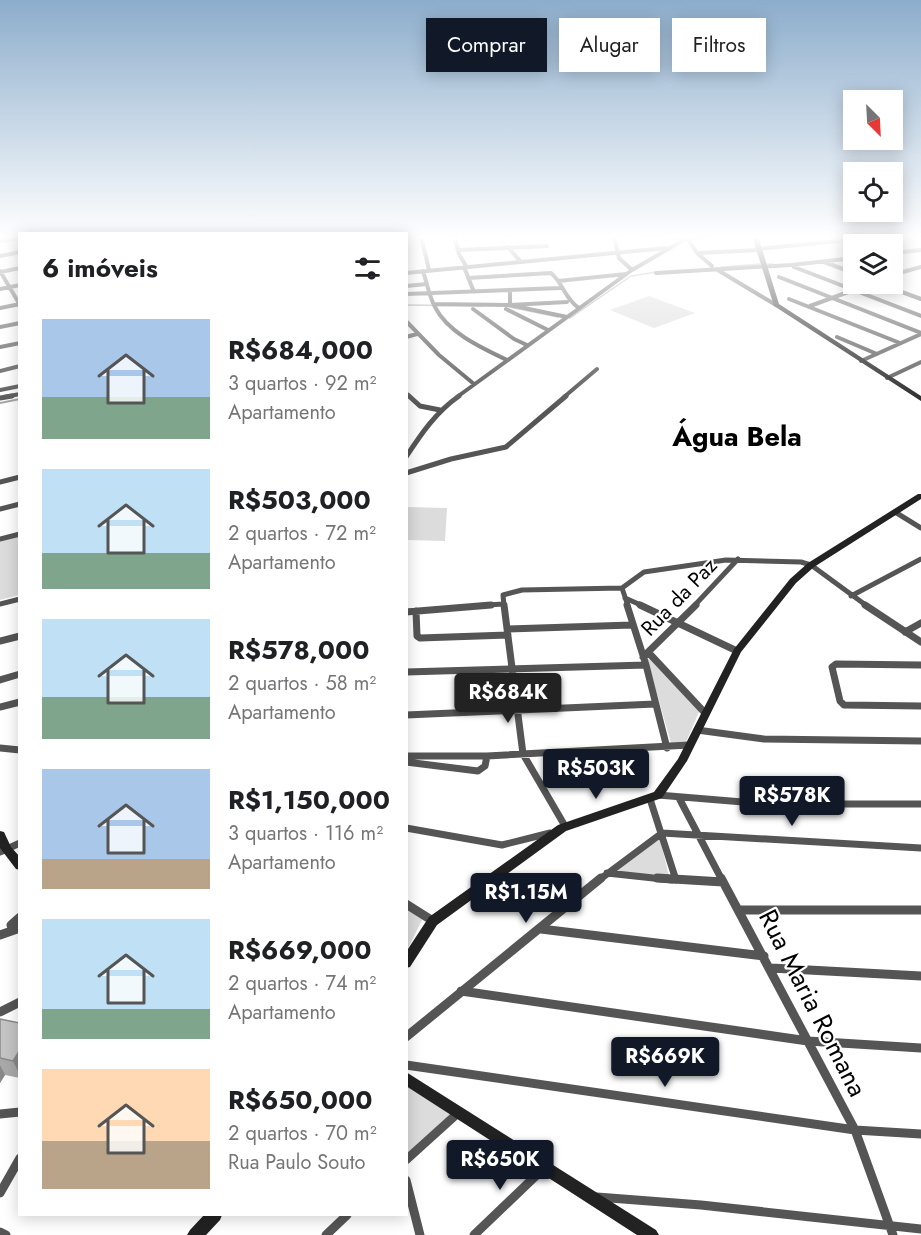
<!DOCTYPE html>
<html lang="pt">
<head>
<meta charset="utf-8">
<style>
  body { margin:0; font-family:Jost,sans-serif; background:#f6f6f6; color:#202124; height:100vh; display:flex; flex-direction:column; font-size:22px; white-space:nowrap }
  * { box-sizing:border-box; margin:0 }
  p { font-size:20px; color:#757577 }
  .icon { flex:none; width:33px; height:33px; fill:none; stroke:currentColor; stroke-width:2; stroke-linecap:round; stroke-linejoin:round }
  .map { position:relative; flex:1; overflow:hidden }
  .side { position:absolute; left:18px; top:232px; width:390px; height:984px; display:flex; flex-direction:column; background:#fff; border-radius:0px; box-shadow:0 3px 15px #0003 }
  .side>* { flex:none }
  .banner { position:absolute; left:426px; top:18px; width:405px; height:54px; display:flex; gap:12px }
  .needle { width:39px; rotate:156deg }
  .buttons { position:absolute; left:843px; top:90px; display:grid; gap:12px }
  .buttons a { display:grid; place-items:center; width:60px; height:60px; border-radius:0px; background:#fff; box-shadow:0 3px 15px #0003; font-size:30px }
  .price { position:absolute; translate:-50% -51px; padding:0 14px; border-radius:6px; background:#111827; color:#fff; font-size:20px; line-height:39px; filter:drop-shadow(0 2px 3px #0008) }
  .price::after { content:''; position:absolute; left:50%; top:36px; width:18px; height:14px; margin-left:-9px; background:inherit; clip-path:polygon(0 0,100% 0,50% 100%) }
  .price.on { background:#222; color:#fff }
  ul { padding:0; list-style:none }
  li { display:flex; align-items:center; gap:18px; height:150px; padding:0 24px }
  li span { display:grid; place-items:center; flex:none; width:168px; height:120px; border-radius:0px; color:#555 }
  li>.icon { margin-inline-start:auto }
  span .icon { width:72px; height:72px; fill:#fffc; stroke-width:1 }
  li b { font-size:26px }
  h2 { display:flex; justify-content:space-between; align-items:center; height:72px; padding:0 24px; font-size:26px }
  .tag { padding:0 21px; border-radius:0px; background:#fff; box-shadow:0 3px 15px #0003; font-size:21px; line-height:54px }
  .tag.on { background:#111827; color:#fff }
  .map>svg:first-child { display:block }
  .green { fill:#dcdcdc }
  .lines { fill:none; stroke-linecap:round; stroke-linejoin:round }
  .stream-far1 { stroke:#a3a3a3; stroke-width:1.5 }
  .stream { stroke:#a3a3a3; stroke-width:2 }
  .street-far3 { stroke:#555; stroke-width:4 }
  .street-far2 { stroke:#555; stroke-width:5 }
  .street-far1 { stroke:#555; stroke-width:7 }
  .street { stroke:#555; stroke-width:9 }
  .secondary { fill:#222; fill-rule:evenodd }
  .wall { fill:#a9a9a9 }
  .shaded-wall { fill:#898989 }
  .building { fill:#c4c4c4; stroke:#898989; stroke-width:1.5 }
  .labels { text-anchor:middle; stroke-width:4.5; stroke-linejoin:round; paint-order:stroke }
  .street-label { font-size:21px; fill:#000; stroke:#fff }
  .near-street-label { font-size:26px; fill:#000; stroke:#fff }
  .district-label { font-size:27px; font-weight:bold; fill:#000; stroke:#fff }
</style>
</head>
<body>
<div class="map">
<svg width="921" height="1235" viewBox="0 0 921 1235">
  <rect width="100%" height="100%" fill="#fff"/>
  <!-- green -->
  <path class="green" d="M 649,296 L 695,313 L 654,328 L 610,310 Z
    M 407,507 L 447,508 L 445,541 L 407,540 Z
    M 19,536 L 19,595 L 0,600 L 0,541 Z
    M 651,658 L 699,712 L 686,742 L 671,743 L 647,659 Z
    M 660,839 L 669,876 L 611,871 Z
    M 407,903 L 425,914 L 407,950 Z
    M 406,1078 L 459,1113 L 406,1160 Z"/>
  <g class="lines">
    <!-- stream-far1 -->
    <path class="stream-far1" d="M 406,245 L 409,236
      M 768,264 L 773,264
      M 721,267 L 760,264
      M 406,305 L 482,306
      M 505,306 L 558,317
      M 570,318 L 631,276 L 656,272"/>
    <!-- stream -->
    <path class="stream" d="M 0,403 L 20,399"/>
    <!-- street-far3 -->
    <path class="street-far3" d="M 421,236 L 429,270
      M 454,236 L 459,254 L 466,266
      M 614,236 L 619,258 L 632,270
      M 637,236 L 687,238 L 712,236
      M 686,236 L 697,253 L 712,266
      M 0,241 L 20,238
      M 508,247 L 520,261
      M 758,249 L 889,236
      M 458,250 L 547,246
      M 697,253 L 759,250
      M 892,253 L 921,250
      M 0,256 L 20,252
      M 824,262 L 854,273
      M 464,267 L 474,292
      M 794,267 L 921,316
      M 716,269 L 776,305
      M 0,271 L 20,305
      M 423,271 C 427,283 429,296 435,307 C 448,333 482,348 507,360
      M 0,272 L 20,268
      M 406,273 L 666,248
      M 656,273 L 791,265 L 854,258
      M 892,275 L 921,267
      M 779,277 L 921,333
      M 468,278 L 551,273 C 563,283 565,299 579,308
      M 558,281 L 626,274
      M 880,284 L 921,299
      M 406,286 L 427,284
      M 0,289 L 20,285
      M 510,290 L 510,305 L 567,317
      M 406,294 L 560,288
      M 789,299 L 900,343
      M 434,304 L 510,305 L 567,302
      M 810,306 L 870,284
      M 0,308 L 20,304
      M 473,309 L 514,339 L 527,345
      M 506,309 L 548,330
      M 406,321 L 439,355 L 474,384
      M 0,327 L 20,323
      M 406,337 L 417,334
      M 837,337 L 877,354
      M 0,347 L 20,343
      M 861,361 L 921,334
      M 0,371 L 20,366
      M 887,378 L 921,362
      M 0,390 L 20,386
      M 406,393 L 410,397
      M 4,397 L 20,394
      M 457,397 L 632,270 L 687,238
      M 564,397 L 597,369"/>
    <!-- street-far2 -->
    <path class="street-far2" d="M 409,396 L 420,406 L 440,410
      M 0,398 L 12,396
      M 406,457 C 421,434 436,412 459,396
      M 406,473 L 451,459 L 506,447 L 566,396
      M 0,482 L 20,477
      M 0,509 L 20,504
      M 895,512 L 921,528
      M 0,539 L 20,534
      M 622,588 L 644,572 L 726,560 L 801,562 L 811,565 L 867,606
      M 622,588 L 628,606
      M 851,596 L 921,559
      M 625,598 L 643,606
      M 0,604 L 20,599
      M 473,606 L 503,604
      M 504,606 L 503,595 L 522,590 L 622,588
      M 694,606 L 738,559"/>
    <!-- street-far1 -->
    <path class="street-far1" d="M 504,605 L 523,754 L 565,826
      M 627,605 L 646,665 L 667,748
      M 640,605 L 737,651
      M 865,605 L 921,642
      M 416,611 L 417,636 L 420,638 L 508,635
      M 406,612 L 491,605
      M 507,629 L 632,625
      M 905,632 L 921,623
      M 0,641 L 20,636
      M 648,652 L 705,713
      M 643,657 L 696,605
      M 921,665 L 836,664 L 832,667 L 840,701 L 844,705 L 921,706
      M 406,672 L 646,665
      M 0,680 L 20,674
      M 0,707 L 20,702
      M 406,715 L 655,704
      M 697,730 L 764,739 L 921,741
      M 0,748 L 20,750
      M 406,756 L 487,756 L 689,745
      M 406,762 L 478,771 L 485,766 L 487,756
      M 658,795 L 766,804 L 921,804
      M 679,798 L 722,880
      M 650,799 L 676,880
      M 406,828 L 502,845 L 550,833
      M 662,833 L 921,848
      M 0,852 L 20,843
      M 607,873 L 672,880
      M 599,880 L 662,833"/>
    <!-- street -->
    <path class="street" d="M 657,878 L 723,882
      M 721,878 L 855,1130 L 893,1235
      M 406,904 L 433,921
      M 740,910 L 921,910
      M 12,929 L 11,925 L 20,917
      M 541,929 L 764,956
      M 0,935 L 20,928
      M 771,968 L 921,976
      M 461,991 L 808,1041 L 921,1048
      M 0,1012 L 20,1002
      M 406,1037 L 601,878
      M 406,1065 L 855,1130 L 921,1134
      M 0,1114 L 20,1112
      M 406,1160 L 458,1113
      M 406,1180 L 420,1235
      M 0,1193 L 20,1158
      M 597,1197 L 701,1205 L 921,1229
      M 0,1232 L 6,1235
      M 326,1235 L 347,1215
      M 474,1235 L 544,1168"/>
    <!-- secondary -->
    <path class="secondary" d="M 752,236 L 758,236 L 779,304 L 921,396 L 921,401 L 774,306 Z
      M 918,494 L 921,494 L 921,499 L 814,567 L 796,583 L 741,652 L 687,761 L 662,798 L 566,831 L 437,925 L 410,967 L 406,968 L 406,952 L 429,917 L 558,825 L 654,792 L 678,759 L 734,649 L 790,579 L 808,563 Z
      M 0,831 L 4,832 L 11,847 L 20,857 L 20,870 L 16,869 L 0,848 Z
      M 406,1072 L 656,1230 L 659,1235 L 637,1235 L 406,1086 Z
      M 204,1215 L 222,1215 L 220,1220 L 206,1235 L 187,1235 L 190,1230 Z"/>
  </g>
  <!-- wall -->
  <path class="wall" d="M 0,1019 L 20,1023 L 20,1078 L 5,1075 L 0,1083 Z"/>
  <!-- shaded-wall -->
  <path class="shaded-wall" d="M 20,1050 L 20,1075 L 13,1061 Z
    M 0,1065 L 5,1075 L 0,1083 Z"/>
  <!-- building -->
  <path class="building" d="M 0,1019 L 20,1023 L 20,1050 L 13,1061 L 0,1058 Z"/>
  <!-- sky -->
  <linearGradient id="sky" x2="0" y2="1"><stop stop-color="#8cadcc"/><stop offset="0.58" stop-color="#fff"/><stop offset="1" stop-color="#fff" stop-opacity="0"/></linearGradient>
  <rect width="921" height="409" fill="url(#sky)"/>
  <g class="labels">
    <!-- street labels -->
    <g class="street-label">
      <text transform="translate(679 597) rotate(-46)" y="7">Rua da Paz</text>
    </g>
    <!-- near-street labels -->
    <g class="near-street-label">
      <text transform="translate(813 1003) rotate(63)" y="9">Rua Maria Romana</text>
    </g>
    <!-- district labels -->
    <g class="district-label">
      <text x="737" y="446">Água Bela</text>
    </g>
  </g>
</svg>
<div class="buttons">
<a><svg class="needle" viewBox="-14 -14 28 28"><path d="M0-13l5 13h-10z" fill="#e53935"/><path d="M0 13l5-13h-10z" fill="#757577"/></svg></a>
<a><svg class="icon" aria-label="locate" viewBox="0 0 24 24"><circle cx="12" cy="12" r="6"/><path d="M12 2v4M12 18v4M2 12h4M18 12h4"/></svg></a>
<a><svg class="icon" aria-label="layers" viewBox="0 0 24 24"><path d="M12 4l9 5-9 5-9-5zM3 14l9 5 9-5"/></svg></a>
</div>
<b class="price on" style="left:508px;top:724px">R$684K</b>
<b class="price" style="left:596px;top:800px">R$503K</b>
<b class="price" style="left:792px;top:827px">R$578K</b>
<b class="price" style="left:526px;top:924px">R$1.15M</b>
<b class="price" style="left:665px;top:1088px">R$669K</b>
<b class="price" style="left:500px;top:1191px">R$650K</b>
<div class="banner">
<a class="tag on">Comprar</a>
<a class="tag">Alugar</a>
<a class="tag">Filtros</a>
</div>
<section class="side">
<h2>6 imóveis<svg class="icon" aria-label="filters" viewBox="0 0 24 24"><path d="M4 7h16M4 17h16"/><circle cx="9" cy="7" r="2"/><circle cx="15" cy="17" r="2"/></svg></h2>
<ul>
<li><span style="background:linear-gradient(#a9c7e8 65%,#7fa58c 0)"><svg class="icon" aria-label="home" viewBox="0 0 24 24"><path d="M3 11l9-7 9 7M6 9v11h12V9"/></svg></span><div><b>R$684,000</b><p>3 quartos · 92 m²</p><p>Apartamento</p></div></li>
<li><span style="background:linear-gradient(#bfe0f5 70%,#7fa58c 0)"><svg class="icon" aria-label="home" viewBox="0 0 24 24"><path d="M3 11l9-7 9 7M6 9v11h12V9"/></svg></span><div><b>R$503,000</b><p>2 quartos · 72 m²</p><p>Apartamento</p></div></li>
<li><span style="background:linear-gradient(#bfe0f5 65%,#7fa58c 0)"><svg class="icon" aria-label="home" viewBox="0 0 24 24"><path d="M3 11l9-7 9 7M6 9v11h12V9"/></svg></span><div><b>R$578,000</b><p>2 quartos · 58 m²</p><p>Apartamento</p></div></li>
<li><span style="background:linear-gradient(#a9c7e8 75%,#b9a48a 0)"><svg class="icon" aria-label="home" viewBox="0 0 24 24"><path d="M3 11l9-7 9 7M6 9v11h12V9"/></svg></span><div><b>R$1,150,000</b><p>3 quartos · 116 m²</p><p>Apartamento</p></div></li>
<li><span style="background:linear-gradient(#bfe0f5 75%,#7fa58c 0)"><svg class="icon" aria-label="home" viewBox="0 0 24 24"><path d="M3 11l9-7 9 7M6 9v11h12V9"/></svg></span><div><b>R$669,000</b><p>2 quartos · 74 m²</p><p>Apartamento</p></div></li>
<li><span style="background:linear-gradient(#ffd9b3 60%,#b9a48a 0)"><svg class="icon" aria-label="home" viewBox="0 0 24 24"><path d="M3 11l9-7 9 7M6 9v11h12V9"/></svg></span><div><b>R$650,000</b><p>2 quartos · 70 m²</p><p>Rua Paulo Souto</p></div></li>
</ul>
</section>
</div>
</body>
</html>
